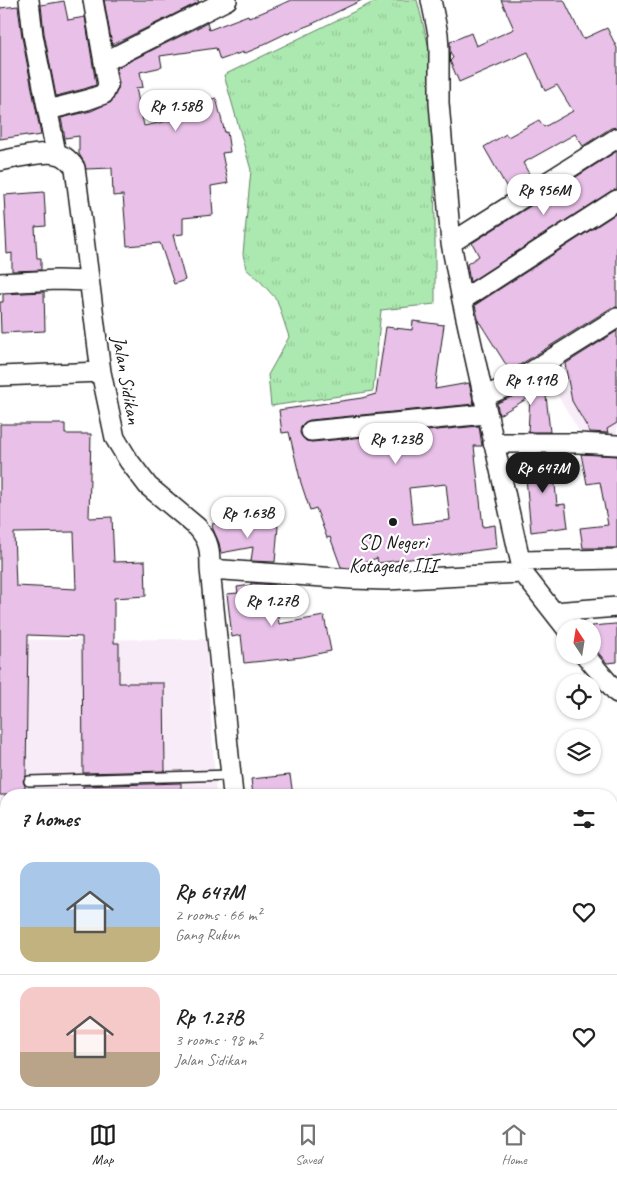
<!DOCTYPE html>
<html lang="en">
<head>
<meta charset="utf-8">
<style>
  body { margin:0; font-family:Caveat,sans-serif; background:#f6f6f6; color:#222; height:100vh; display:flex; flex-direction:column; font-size:19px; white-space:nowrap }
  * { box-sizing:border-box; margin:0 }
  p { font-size:16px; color:#767676 }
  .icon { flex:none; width:28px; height:28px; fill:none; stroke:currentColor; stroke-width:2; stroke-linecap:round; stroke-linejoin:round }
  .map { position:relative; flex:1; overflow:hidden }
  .details { position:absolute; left:0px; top:789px; width:618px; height:321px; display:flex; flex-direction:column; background:#fff; border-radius:20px 20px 0 0; box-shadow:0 1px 4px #0004 }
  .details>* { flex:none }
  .needle { width:32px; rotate:348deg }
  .controls { position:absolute; left:556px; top:619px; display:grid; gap:10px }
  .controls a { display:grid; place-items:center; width:45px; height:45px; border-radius:50%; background:#fff; box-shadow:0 1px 4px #0004; font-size:25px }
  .price { position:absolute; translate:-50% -42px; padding:0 11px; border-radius:18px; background:#fff; color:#222; font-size:16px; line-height:32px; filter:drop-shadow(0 1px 2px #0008) }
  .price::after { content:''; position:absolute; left:50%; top:30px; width:15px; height:11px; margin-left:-8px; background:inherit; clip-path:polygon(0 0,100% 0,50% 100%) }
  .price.current { background:#1c1c1c; color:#fff }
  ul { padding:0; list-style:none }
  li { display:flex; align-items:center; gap:15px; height:125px; padding:0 20px }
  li+li { border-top:1px solid #e0e0e0 }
  li span { display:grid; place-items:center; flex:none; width:140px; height:100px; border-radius:15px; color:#555 }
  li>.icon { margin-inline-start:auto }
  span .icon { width:60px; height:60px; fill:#fffc; stroke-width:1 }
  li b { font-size:21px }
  h2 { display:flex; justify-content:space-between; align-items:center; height:60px; padding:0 20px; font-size:21px }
  .dock { display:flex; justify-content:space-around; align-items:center; height:70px; border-top:1px solid #e0e0e0; background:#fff; font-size:14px; color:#767676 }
  .dock a { display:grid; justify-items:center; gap:2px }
  .dock .current { color:#1c1c1c }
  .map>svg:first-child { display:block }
  .built { fill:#f8ecf8 }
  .grass { fill:#ace9b0; stroke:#648266 }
  .park { fill:url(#park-tufts); stroke:#648266 }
  .water { fill:url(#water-waves); stroke:#619099 }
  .building { fill:#e8c0e8; stroke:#1c1c1c; fill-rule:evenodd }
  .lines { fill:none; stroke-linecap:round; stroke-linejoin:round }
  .service-casing { stroke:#1c1c1c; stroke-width:12 }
  .minor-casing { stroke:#1c1c1c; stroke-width:22 }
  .service { stroke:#fff; stroke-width:9 }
  .minor { stroke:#fff; stroke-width:19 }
  .poi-dot { fill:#1c1c1c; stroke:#fff; stroke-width:2 }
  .labels { text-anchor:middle; stroke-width:4.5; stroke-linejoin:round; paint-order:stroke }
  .street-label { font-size:20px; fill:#1c1c1c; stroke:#fff }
  .poi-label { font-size:20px; fill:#1c1c1c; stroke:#fff }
</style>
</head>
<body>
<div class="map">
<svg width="617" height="1109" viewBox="0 0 617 1109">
  <defs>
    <pattern id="park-tufts" width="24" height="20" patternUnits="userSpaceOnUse" patternTransform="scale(1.25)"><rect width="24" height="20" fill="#ace9b0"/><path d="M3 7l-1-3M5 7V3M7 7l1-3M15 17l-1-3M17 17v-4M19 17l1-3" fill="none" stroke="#93c797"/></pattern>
    <pattern id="water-waves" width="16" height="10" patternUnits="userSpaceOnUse" patternTransform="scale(1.25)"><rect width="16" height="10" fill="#8fdded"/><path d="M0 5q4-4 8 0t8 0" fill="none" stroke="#7bbdcb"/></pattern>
  </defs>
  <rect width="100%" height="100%" fill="#fff"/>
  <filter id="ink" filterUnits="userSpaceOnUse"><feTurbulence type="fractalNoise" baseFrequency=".02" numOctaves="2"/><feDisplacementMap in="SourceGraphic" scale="10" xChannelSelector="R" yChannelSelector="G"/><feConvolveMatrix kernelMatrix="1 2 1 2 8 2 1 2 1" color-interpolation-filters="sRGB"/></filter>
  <g filter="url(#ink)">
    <!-- built -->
    <path class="built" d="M 617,359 L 617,452 L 598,463 L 557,394 Z
      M 206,639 L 216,795 L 6,795 L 6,966 L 0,968 L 0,640 Z"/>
    <!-- grass -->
    <path class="grass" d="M 299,1104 L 474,1104 L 474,1109 L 275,1109 Z"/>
    <!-- park -->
    <path class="park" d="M 378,0 L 417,0 L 430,52 L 435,220 L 435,304 L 381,310 L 373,391 L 271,406 L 268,375 L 289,337 L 277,300 L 260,281 L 246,269 L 243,254 L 251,170 L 224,75 Z"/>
    <!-- water -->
    <path class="water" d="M 617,1041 L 617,1109 L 543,1109 L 537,1104 L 611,1104 L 611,1042 Z"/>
    <!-- building -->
    <path class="building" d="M 104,0 L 198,0 L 199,2 L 112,45 Z
      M 292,0 L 362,0 L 312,24 L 287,34 L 287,33 L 260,46 L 260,47 L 243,54 L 243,52 L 220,60 L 216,48 L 160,56 L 162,67 L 140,72 L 143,87 L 136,88 L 144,126 L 192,116 L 189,105 L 216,98 L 225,133 L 227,132 L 230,152 L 222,153 L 228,183 L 211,186 L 213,215 L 183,218 L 183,234 L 173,235 L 185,280 L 174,284 L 160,243 L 127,246 L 123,195 L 113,196 L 112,168 L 86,169 L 84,162 L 79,154 L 79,136 L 65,138 L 61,118 L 91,111 L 111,102 L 118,89 L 119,83 L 116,68 L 207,23 L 209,30 L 248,15 L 249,18 Z
      M 501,0 L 564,0 L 583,39 L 607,28 L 617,48 L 617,127 L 611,128 L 583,146 L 575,134 L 523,163 L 532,179 L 510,193 L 484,147 L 506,134 L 508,137 L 539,120 L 544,127 L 573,111 L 557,85 L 545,91 L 528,52 L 459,82 L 450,61 L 453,58 L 450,52 L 450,42 L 471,33 L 476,46 L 514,29 Z
      M 64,1 L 68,20 L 85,17 L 96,84 L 96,85 L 84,89 L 56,96 L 44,33 L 41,5 Z
      M 18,6 L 22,37 L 41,135 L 27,137 L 27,135 L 0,139 L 0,8 Z
      M 617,151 L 617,189 L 611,191 L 470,282 L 467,264 L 479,256 L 472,243 Z
      M 44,192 L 46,226 L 35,227 L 37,258 L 41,258 L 41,270 L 12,271 L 12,253 L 7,254 L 4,195 Z
      M 617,213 L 617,307 L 611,308 L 510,371 L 480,323 L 479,323 L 475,305 Z
      M 44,292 L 45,331 L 1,333 L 0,302 L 3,302 L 3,294 Z
      M 413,321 L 444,325 L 435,389 L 469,383 L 474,404 L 310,420 L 305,422 L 301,426 L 300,433 L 302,437 L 306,441 L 312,442 L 479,426 L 482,446 L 474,446 L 483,527 L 495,525 L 497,548 L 378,563 L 377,558 L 349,568 L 341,567 L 330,537 L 327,538 L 316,508 L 310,510 L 301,483 L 289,432 L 282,433 L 279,410 L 362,398 L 376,394 L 386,327 L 412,330 ZM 446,484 L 450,520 L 413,524 L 409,488 Z
      M 617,331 L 617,423 L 607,429 L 608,433 L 590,432 L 572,401 L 565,364 Z
      M 544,377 L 550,432 L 528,432 L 530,397 L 499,415 L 497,403 L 514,396 Z
      M 0,424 L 65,424 L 65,434 L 91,434 L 89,518 L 112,517 L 114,562 L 145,561 L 146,596 L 114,598 L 114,643 L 119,643 L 119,683 L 164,683 L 165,771 L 83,773 L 82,637 L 28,635 L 26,776 L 23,781 L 25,786 L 25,795 L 0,795 ZM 74,532 L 76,589 L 16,586 L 14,533 Z
      M 527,454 L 552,454 L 557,505 L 565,504 L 568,527 L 531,532 L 524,456 L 527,456 Z
      M 581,454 L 617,456 L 617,548 L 583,548 L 580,528 L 608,525 L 600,482 L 587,484 Z
      M 236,520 L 237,523 L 278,526 L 275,562 L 251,561 L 253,547 L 221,553 L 219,543 L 213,529 L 212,524 Z
      M 251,583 L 274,585 L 279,624 L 324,616 L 331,651 L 302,657 L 244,663 L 241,635 L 232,637 L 227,594 L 238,593 L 237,587 L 251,585 Z
      M 615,624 L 617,624 L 617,662 L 607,663 L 595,649 L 592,626 Z
      M 290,775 L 293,795 L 253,795 L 251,779 Z
      M 181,783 L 181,795 L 83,795 L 83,786 Z"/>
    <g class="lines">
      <!-- service casing -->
      <g class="service-casing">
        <path id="service" d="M 29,781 L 231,775"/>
      </g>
      <!-- minor casing -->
      <g class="minor-casing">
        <path id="minor" d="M 29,0 L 33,35 L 56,153
          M 431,0 L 438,34 L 439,49 L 439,103 L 451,243 L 462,300 L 523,573 L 566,628
          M 104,62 L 227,0
          M 48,110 L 87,100 L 104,94 L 108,85 L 93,0
          M 0,161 C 14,158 44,151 56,154 C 65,155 71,162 75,168 L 101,372 L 115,438 L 129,461 L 148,486 L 197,527 C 210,541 210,551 210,569 L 233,795
          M 451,243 L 617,138
          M 0,283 L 56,280 L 89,281
          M 462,300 L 617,200
          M 0,376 L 101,372
          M 483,397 L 508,386 L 617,318
          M 311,431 L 486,414
          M 493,443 L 578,443 L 617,445
          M 521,561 L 617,559
          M 210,569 L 351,579 L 386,580 L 523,573
          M 554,612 L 617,607
          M 585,655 L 617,693
          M 0,961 L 6,960
          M 260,1104 L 261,1109"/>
      </g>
      <!-- service -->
      <use href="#service" class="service"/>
      <!-- minor -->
      <use href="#minor" class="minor"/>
    </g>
  </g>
  <!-- markers -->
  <circle class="poi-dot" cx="393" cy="522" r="5"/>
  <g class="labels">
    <!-- street labels -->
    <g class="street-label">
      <text transform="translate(127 380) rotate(80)" y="7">Jalan Sidikan</text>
    </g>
    <!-- poi labels -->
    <g class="poi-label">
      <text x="393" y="549">SD Negeri<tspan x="393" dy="23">Kotagede III</tspan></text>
    </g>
  </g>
</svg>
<div class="controls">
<a><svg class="needle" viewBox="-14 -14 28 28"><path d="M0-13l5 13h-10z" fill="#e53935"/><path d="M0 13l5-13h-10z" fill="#767676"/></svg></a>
<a><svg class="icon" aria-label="locate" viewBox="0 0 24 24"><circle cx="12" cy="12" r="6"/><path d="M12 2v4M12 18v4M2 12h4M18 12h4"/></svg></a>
<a><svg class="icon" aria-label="layers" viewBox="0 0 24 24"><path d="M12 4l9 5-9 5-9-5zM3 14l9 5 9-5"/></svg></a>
</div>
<b class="price" style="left:176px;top:132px">Rp 1.58B</b>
<b class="price" style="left:544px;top:216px">Rp 956M</b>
<b class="price" style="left:531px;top:406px">Rp 1.91B</b>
<b class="price" style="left:396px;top:465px">Rp 1.23B</b>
<b class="price current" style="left:543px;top:494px">Rp 647M</b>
<b class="price" style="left:248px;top:539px">Rp 1.63B</b>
<b class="price" style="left:272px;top:627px">Rp 1.27B</b>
<section class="details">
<h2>7 homes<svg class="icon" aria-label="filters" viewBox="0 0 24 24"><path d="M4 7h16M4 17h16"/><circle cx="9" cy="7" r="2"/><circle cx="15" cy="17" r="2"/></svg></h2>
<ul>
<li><span style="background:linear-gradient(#a9c7e8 65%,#c2b280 0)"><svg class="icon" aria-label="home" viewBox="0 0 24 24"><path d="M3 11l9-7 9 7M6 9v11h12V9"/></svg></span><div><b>Rp 647M</b><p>2 rooms · 66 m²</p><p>Gang Rukun</p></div><svg class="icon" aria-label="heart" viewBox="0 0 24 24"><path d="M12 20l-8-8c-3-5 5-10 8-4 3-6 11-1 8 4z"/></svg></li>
<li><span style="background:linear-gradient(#f6c9c9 65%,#b9a48a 0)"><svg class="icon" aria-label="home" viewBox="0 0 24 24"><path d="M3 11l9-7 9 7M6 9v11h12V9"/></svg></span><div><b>Rp 1.27B</b><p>3 rooms · 98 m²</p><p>Jalan Sidikan</p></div><svg class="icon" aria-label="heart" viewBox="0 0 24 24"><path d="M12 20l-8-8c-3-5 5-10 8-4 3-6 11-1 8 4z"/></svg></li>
</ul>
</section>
</div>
<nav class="dock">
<a class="current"><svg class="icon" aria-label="map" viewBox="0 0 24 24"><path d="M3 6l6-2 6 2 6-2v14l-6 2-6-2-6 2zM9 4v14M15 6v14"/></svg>Map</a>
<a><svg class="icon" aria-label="saved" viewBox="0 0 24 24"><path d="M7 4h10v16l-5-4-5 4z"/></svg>Saved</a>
<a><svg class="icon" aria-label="home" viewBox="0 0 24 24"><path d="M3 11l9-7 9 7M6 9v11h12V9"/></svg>Home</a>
</nav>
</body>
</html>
